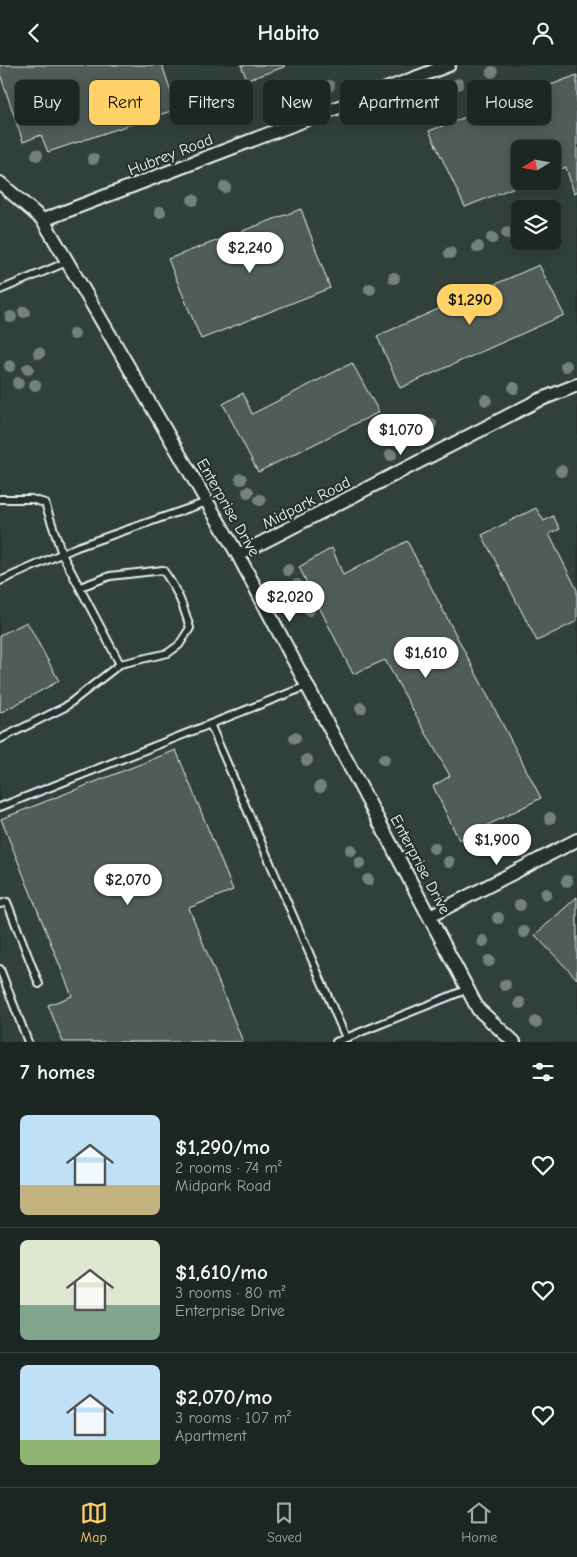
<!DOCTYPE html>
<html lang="en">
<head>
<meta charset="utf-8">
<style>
  body { margin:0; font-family:"Comic Neue",sans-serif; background:#29322f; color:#f1f3f6; height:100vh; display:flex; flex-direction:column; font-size:19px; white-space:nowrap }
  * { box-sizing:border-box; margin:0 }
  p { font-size:16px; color:#a0a5a5 }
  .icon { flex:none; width:28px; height:28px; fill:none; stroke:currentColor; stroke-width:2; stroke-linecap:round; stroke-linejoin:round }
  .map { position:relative; height:977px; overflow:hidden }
  .side { display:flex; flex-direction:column; background:#1c2622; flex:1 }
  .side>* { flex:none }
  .banner { position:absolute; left:15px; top:15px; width:548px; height:45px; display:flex; gap:10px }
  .needle { width:32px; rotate:259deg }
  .tools { position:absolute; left:511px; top:75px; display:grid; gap:10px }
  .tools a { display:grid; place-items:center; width:50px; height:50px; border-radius:8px; background:#1c2622; box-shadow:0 2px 12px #0003,0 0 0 1px #3a4340; font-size:25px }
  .price { position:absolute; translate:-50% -42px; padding:0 11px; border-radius:18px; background:#fff; color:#222; font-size:16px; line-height:32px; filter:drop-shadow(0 1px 2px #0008) }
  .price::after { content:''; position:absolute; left:50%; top:30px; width:15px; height:11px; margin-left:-8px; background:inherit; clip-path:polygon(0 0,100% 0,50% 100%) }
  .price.current { background:#ffd166; color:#111 }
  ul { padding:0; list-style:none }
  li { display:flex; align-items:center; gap:15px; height:125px; padding:0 20px }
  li+li { border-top:1px solid #3a4340 }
  li span { display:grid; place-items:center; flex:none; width:140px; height:100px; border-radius:8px; color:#555 }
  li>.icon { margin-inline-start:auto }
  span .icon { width:60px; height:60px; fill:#fffc; stroke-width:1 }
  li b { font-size:21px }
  h2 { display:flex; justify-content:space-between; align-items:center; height:60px; padding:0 20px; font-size:21px }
  .chip { padding:0 18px; border-radius:8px; background:#1c2622; box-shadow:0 2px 12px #0003,0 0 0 1px #3a4340; font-size:18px; line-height:45px }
  .chip.current { background:#ffd166; color:#111 }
  header { display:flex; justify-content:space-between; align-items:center; height:65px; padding:0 20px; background:#1c2622; font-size:22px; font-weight:800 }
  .tabs { display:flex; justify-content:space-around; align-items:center; height:70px; border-top:1px solid #3a4340; background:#1c2622; font-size:14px; color:#a0a5a5 }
  .tabs a { display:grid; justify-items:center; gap:2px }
  .tabs .current { color:#ffd166 }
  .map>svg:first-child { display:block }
  .built { fill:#333f3a; fill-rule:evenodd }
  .building { fill:#505c59; stroke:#e8f1f8 }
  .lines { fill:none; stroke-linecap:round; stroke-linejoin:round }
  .lane-casing { stroke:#e8f1f8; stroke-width:10 }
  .street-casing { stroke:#e8f1f8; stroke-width:16 }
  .lane { stroke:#26332d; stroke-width:6 }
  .street { stroke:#26332d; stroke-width:12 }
  .tree { fill:#758080 }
  .labels { text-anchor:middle; stroke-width:4.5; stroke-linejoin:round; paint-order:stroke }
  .street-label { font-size:16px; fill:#e8f1f8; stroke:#26332d }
</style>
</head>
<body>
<header><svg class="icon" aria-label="back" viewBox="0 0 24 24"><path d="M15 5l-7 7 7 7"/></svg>Habito<svg class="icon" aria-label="person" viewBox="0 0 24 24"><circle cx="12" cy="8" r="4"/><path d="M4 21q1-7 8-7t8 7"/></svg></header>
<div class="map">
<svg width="577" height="977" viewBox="0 0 577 977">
  <rect width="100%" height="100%" fill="#26332d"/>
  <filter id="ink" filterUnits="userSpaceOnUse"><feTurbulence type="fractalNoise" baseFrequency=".02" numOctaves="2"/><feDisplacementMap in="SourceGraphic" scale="10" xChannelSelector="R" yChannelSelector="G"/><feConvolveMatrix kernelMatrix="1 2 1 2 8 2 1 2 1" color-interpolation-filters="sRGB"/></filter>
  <g filter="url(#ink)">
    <!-- built -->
    <path class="built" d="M 0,0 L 577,0 L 577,977 L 0,977 ZM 520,84 L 552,84 L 552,116 L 520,116 ZM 520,144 L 552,144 L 552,176 L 520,176 Z"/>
    <!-- building -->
    <path class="building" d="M 0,0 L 162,0 L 177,44 L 48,87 L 41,70 L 23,77 L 0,9 Z
      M 241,0 L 284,0 L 284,2 L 247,15 Z
      M 577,10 L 577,127 L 574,128 L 566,102 L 552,108 L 552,84 L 520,84 L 520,120 L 465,142 L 429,66 Z
      M 301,144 L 330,223 L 201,274 L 168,194 Z
      M 539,200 L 564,250 L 400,323 L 377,271 Z
      M 352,298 L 379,347 L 258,407 L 223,339 L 243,328 L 252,349 Z
      M 536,443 L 544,456 L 553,451 L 560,464 L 549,469 L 577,525 L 577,556 L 537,576 L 482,470 Z
      M 407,476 L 541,733 L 459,775 L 433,721 L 450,711 L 385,595 L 353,609 L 299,502 L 332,483 L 343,510 Z
      M 27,557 L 59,616 L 0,648 L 0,570 Z
      M 176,685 L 233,825 L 189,843 L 243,977 L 63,977 L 48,940 L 72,931 L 1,754 Z
      M 577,832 L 577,914 L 535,870 Z"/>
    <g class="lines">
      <!-- lane casing -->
      <g class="lane-casing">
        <path id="lane" d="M 0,225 L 67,197
          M 0,434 L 31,434 L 45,438 L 62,489 L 120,599 L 65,642 L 0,674
          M 0,516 L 77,482 L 207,437
          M 80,522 L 110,511 L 163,505 C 177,525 183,539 190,563 L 179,580 L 168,588 L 120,599
          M 210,659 L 346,973
          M 0,742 L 307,621
          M 0,839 L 7,837 L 39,919
          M 0,904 L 28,977
          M 336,977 L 468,924"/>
      </g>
      <!-- street casing -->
      <g class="street-casing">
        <path id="street" d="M 0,118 L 43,155 L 238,490 L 478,944 L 514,977
          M 43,155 L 449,0
          M 238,490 L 537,336 L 577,320
          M 430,851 L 577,775"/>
      </g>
      <!-- lane -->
      <use href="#lane" class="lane"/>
      <!-- street -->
      <use href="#street" class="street"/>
    </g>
    <!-- trees -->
    <g class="tree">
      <circle cx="492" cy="7" r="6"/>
      <circle cx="458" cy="19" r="6"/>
      <circle cx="329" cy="21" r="6"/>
      <circle cx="428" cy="27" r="6"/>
      <circle cx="306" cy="28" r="6"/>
      <circle cx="37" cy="90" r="6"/>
      <circle cx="93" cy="94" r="6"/>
      <circle cx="225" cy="122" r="6"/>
      <circle cx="193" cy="135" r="6"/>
      <circle cx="160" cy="147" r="6"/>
      <circle cx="507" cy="168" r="6"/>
      <circle cx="492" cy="173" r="6"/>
      <circle cx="478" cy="182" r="6"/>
      <circle cx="450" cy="188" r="6"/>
      <circle cx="394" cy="213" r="6"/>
      <circle cx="370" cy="224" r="6"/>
      <circle cx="24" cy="247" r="6"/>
      <circle cx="11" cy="252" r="6"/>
      <circle cx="74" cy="269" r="6"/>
      <circle cx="39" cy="288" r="6"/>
      <circle cx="10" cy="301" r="6"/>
      <circle cx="566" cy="301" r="6"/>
      <circle cx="28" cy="304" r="6"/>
      <circle cx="18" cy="318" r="6"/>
      <circle cx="35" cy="320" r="6"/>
      <circle cx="514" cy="323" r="6"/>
      <circle cx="486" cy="335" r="6"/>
      <circle cx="431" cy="359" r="6"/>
      <circle cx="391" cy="390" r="6"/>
      <circle cx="561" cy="406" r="6"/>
      <circle cx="241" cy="414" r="6"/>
      <circle cx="248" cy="427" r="6"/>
      <circle cx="260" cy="435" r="6"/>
      <circle cx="288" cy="505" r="6"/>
      <circle cx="297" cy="520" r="6"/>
      <circle cx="309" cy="545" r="6"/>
      <circle cx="361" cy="643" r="6"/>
      <circle cx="295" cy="673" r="6"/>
      <circle cx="384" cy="694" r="6"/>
      <circle cx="307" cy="695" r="6"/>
      <circle cx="320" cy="722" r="6"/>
      <circle cx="550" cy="753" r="6"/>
      <circle cx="492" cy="775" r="6"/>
      <circle cx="434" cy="783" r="6"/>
      <circle cx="351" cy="785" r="6"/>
      <circle cx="449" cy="797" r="6"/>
      <circle cx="360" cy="798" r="6"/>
      <circle cx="368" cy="815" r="6"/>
      <circle cx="567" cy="816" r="6"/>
      <circle cx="546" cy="829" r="6"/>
      <circle cx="520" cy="840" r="6"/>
      <circle cx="498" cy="853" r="6"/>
      <circle cx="524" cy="867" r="6"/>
      <circle cx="483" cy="876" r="6"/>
      <circle cx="489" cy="896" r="6"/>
      <circle cx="505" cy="920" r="6"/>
      <circle cx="520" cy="938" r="6"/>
      <circle cx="536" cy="957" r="6"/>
    </g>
  </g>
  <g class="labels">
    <!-- street labels -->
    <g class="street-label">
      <text transform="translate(170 89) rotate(-21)" y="6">Hubrey Road</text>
      <text transform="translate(306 437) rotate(-27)" y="6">Midpark Road</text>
      <text transform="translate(229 442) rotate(60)" y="6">Enterprise Drive</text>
      <text transform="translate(421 799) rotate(62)" y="6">Enterprise Drive</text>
    </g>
  </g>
</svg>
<div class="tools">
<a><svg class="needle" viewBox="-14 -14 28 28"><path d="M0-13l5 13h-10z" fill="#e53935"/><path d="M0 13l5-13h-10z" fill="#a0a5a5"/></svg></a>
<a><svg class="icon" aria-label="layers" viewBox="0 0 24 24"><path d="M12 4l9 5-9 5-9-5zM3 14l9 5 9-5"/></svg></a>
</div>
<b class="price" style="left:250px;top:209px">$2,240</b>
<b class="price current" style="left:470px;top:261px">$1,290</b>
<b class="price" style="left:401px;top:391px">$1,070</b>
<b class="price" style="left:290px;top:558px">$2,020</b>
<b class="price" style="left:426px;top:614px">$1,610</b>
<b class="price" style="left:497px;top:801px">$1,900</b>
<b class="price" style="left:128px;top:841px">$2,070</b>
<div class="banner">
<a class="chip">Buy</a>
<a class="chip current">Rent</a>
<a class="chip">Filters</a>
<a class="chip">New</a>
<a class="chip">Apartment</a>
<a class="chip">House</a>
</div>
</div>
<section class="side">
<h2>7 homes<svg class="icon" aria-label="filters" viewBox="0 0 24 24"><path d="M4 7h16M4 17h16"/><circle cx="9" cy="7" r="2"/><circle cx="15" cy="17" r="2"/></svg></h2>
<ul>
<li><span style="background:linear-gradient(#bfe0f5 70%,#c2b280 0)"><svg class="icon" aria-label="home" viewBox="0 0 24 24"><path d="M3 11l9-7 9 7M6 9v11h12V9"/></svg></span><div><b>$1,290/mo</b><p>2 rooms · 74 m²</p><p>Midpark Road</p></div><svg class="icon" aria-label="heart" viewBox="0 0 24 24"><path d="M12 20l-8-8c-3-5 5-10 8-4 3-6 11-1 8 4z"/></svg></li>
<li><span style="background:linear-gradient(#dfe7d0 65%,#7fa58c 0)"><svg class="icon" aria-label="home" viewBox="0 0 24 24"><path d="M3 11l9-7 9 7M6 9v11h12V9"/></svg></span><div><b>$1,610/mo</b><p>3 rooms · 80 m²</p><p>Enterprise Drive</p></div><svg class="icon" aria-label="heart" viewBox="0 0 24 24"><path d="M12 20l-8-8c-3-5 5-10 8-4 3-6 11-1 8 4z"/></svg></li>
<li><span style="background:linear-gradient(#bfe0f5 75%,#8fb573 0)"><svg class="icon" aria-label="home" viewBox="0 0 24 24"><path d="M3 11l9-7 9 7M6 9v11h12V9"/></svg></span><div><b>$2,070/mo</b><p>3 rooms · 107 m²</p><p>Apartment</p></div><svg class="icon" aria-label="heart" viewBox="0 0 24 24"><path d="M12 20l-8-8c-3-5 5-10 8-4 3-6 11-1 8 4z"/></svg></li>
</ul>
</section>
<nav class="tabs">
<a class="current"><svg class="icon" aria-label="map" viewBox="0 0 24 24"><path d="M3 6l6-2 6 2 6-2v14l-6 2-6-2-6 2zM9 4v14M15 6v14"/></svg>Map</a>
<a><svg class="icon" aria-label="saved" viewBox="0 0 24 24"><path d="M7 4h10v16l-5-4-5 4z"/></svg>Saved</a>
<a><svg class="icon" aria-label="home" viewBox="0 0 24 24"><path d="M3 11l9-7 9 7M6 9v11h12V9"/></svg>Home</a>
</nav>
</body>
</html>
